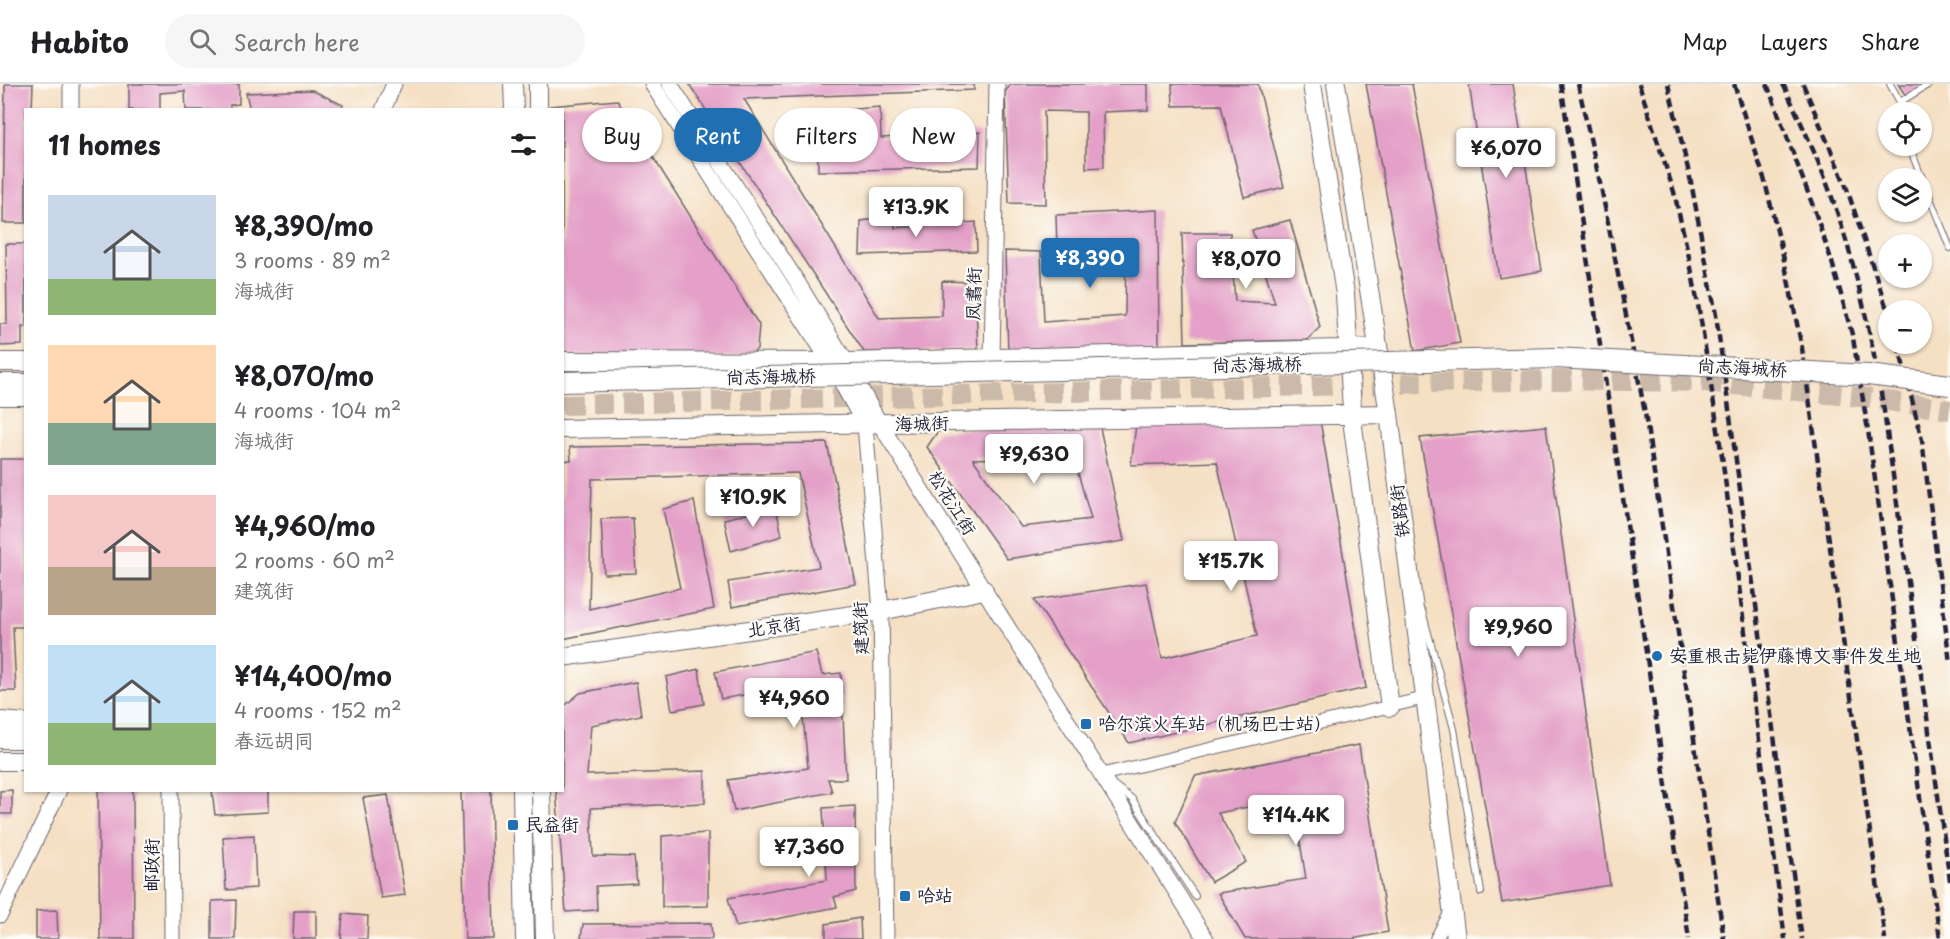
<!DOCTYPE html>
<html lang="en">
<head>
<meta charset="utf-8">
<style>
  body { margin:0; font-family:"Playpen Sans","LXGW WenKai TC",sans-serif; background:#f6f6f6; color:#202124; height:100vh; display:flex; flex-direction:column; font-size:22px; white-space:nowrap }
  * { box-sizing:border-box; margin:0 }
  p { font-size:20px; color:#757577 }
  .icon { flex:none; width:33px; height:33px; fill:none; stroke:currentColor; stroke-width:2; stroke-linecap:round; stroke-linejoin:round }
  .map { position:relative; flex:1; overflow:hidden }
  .panel { position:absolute; left:24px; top:24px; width:540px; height:684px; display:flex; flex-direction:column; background:#fff; border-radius:0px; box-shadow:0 2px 4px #0004 }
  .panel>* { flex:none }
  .banner { position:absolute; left:582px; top:24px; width:570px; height:54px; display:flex; gap:12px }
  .tools { position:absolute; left:1878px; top:18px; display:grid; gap:12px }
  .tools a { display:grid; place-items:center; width:54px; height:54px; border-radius:50%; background:#fff; box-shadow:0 2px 4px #0004; font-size:30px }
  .price { position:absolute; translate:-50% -51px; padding:0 14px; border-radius:6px; background:#fff; color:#222; font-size:20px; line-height:39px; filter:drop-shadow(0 2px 3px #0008) }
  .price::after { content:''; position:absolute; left:50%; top:36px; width:18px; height:14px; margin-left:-9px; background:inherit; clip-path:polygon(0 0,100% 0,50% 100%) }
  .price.selected { background:#1f6fb2; color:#fff }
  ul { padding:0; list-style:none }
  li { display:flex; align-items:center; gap:18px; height:150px; padding:0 24px }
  li span { display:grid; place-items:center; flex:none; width:168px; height:120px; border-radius:0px; color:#555 }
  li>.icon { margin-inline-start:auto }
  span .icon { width:72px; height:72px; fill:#fffc; stroke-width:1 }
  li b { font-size:26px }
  h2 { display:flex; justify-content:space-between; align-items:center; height:72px; padding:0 24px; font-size:26px }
  .pill { padding:0 21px; border-radius:27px; background:#fff; box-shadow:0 2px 4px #0004; font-size:21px; line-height:54px }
  .pill.selected { background:#1f6fb2; color:#fff }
  header { display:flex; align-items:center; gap:36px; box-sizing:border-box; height:84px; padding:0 30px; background:#fff; border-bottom:2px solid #e0e0e0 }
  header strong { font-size:28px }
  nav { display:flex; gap:33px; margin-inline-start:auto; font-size:21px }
  .search { width:420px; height:54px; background:#f6f6f6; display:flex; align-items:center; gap:15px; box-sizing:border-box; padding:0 21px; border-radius:33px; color:#757577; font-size:22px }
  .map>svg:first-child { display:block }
  .building { fill:#e4a0c8; fill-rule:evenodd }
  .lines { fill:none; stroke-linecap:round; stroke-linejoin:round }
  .primary-tunnel { stroke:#cbbaa9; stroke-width:20; stroke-dasharray:20 10; stroke-linecap:butt }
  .service-casing { stroke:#6c646b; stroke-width:8 }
  .minor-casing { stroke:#6c646b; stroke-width:14 }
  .tertiary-casing { stroke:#6c646b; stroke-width:17 }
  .secondary-casing { stroke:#6c646b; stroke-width:20 }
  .primary-casing { stroke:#6c646b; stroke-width:22 }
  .service { stroke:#fff; stroke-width:6 }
  .minor { stroke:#fff; stroke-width:12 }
  .tertiary { stroke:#fff; stroke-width:15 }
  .secondary { stroke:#fff; stroke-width:18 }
  .primary { stroke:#fff; stroke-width:20 }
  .rail { stroke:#22223b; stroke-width:4.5; stroke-dasharray:9 4.5; stroke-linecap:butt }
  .primary-bridge-casing { stroke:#6c646b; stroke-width:22; stroke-linecap:butt }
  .primary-bridge { stroke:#fff; stroke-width:20 }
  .poi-dot { fill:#1f6fb2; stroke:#fdfcf7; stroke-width:2 }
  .labels { text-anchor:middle; stroke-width:4.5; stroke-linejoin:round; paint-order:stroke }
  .street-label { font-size:18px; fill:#22223b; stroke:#fdfcf7 }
  .poi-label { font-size:18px; fill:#22223b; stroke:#fdfcf7; text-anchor:start }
</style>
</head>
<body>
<header>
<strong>Habito</strong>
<div class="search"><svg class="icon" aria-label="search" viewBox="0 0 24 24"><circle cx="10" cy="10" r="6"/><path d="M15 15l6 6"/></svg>Search here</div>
<nav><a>Map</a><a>Layers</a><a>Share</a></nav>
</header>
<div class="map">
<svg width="1950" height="855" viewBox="0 0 1950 855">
  <rect width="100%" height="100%" fill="#fdfcf7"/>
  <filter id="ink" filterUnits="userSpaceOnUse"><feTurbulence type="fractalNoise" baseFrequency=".0167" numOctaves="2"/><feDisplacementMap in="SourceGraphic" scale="12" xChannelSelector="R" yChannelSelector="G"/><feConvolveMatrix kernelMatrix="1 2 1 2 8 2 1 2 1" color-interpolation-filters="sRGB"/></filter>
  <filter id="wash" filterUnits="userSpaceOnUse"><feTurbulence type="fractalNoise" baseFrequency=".008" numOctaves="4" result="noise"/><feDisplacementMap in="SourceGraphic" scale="24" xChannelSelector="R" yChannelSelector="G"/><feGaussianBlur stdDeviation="1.35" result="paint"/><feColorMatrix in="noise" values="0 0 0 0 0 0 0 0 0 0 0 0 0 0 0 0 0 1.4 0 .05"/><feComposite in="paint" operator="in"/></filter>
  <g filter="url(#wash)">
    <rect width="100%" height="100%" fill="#f5e0c4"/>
    <g id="blocks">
      <!-- building -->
      <path class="building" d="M 5,0 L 33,0 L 32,26 L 26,26 L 26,139 L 3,139 Z
        M 129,0 L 239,0 L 239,20 L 230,21 L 230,26 L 186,26 L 185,7 L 160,9 L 160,26 L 129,26 Z
        M 689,0 L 974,0 L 974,6 L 744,15 L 879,234 L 942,232 L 942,197 L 975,198 L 978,266 L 864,268 Z
        M 1011,0 L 1148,0 L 1148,26 L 1103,28 L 1104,83 L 1086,84 L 1086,28 L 1044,27 L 1046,120 L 1009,119 L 1005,8 Z
        M 1172,0 L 1258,0 L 1284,103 L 1244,113 L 1221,21 L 1173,22 Z
        M 1366,0 L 1412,0 L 1460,259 L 1415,267 Z
        M 1469,0 L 1513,0 L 1542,187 L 1499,194 Z
        M 1898,0 L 1925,0 L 1906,12 Z
        M 312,6 L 343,21 L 341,26 L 250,26 L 246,9 Z
        M 617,16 L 759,241 L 757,265 L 748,273 L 562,271 L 562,26 L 550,26 L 550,22 Z
        M 880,23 L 881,54 L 980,48 L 979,83 L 818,87 L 817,28 Z
        M 1158,126 L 1159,269 L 1008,269 L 1005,167 L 1041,168 L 1044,238 L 1125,232 L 1126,165 L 1057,165 L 1056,131 Z
        M 893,133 L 895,144 L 976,138 L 977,167 L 860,171 L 861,137 Z
        M 1290,136 L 1320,243 L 1307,256 L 1185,259 L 1182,149 L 1230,149 L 1235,217 L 1275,219 L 1252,146 Z
        M 6,160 L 26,160 L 26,243 L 22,243 L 22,261 L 0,262 L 0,240 L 7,240 Z
        M 1320,336 L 1366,604 L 1129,659 L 1034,516 L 1146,499 L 1162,574 L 1257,552 L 1217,378 L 1131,381 L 1136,341 Z
        M 1099,339 L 1124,457 L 1007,475 L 927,363 L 938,347 ZM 1073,371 L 1091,435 L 1021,443 L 973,375 Z
        M 1546,342 L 1610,801 L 1502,819 L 1420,354 Z
        M 827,359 L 856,500 L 732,523 L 728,498 L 819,483 L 798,389 L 592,395 L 589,525 L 680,504 L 663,425 L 694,417 L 714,525 L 562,555 L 562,377 L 571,376 L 570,363 Z
        M 0,375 L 26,375 L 26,543 L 13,543 L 16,607 L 0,607 Z
        M 776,423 L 782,452 L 731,467 L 724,435 Z
        M 633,434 L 636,489 L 604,490 L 601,435 Z
        M 816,568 L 822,591 L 841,589 L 846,695 L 828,695 L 832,708 L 734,727 L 728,696 L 808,684 L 800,601 L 721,615 L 715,588 Z
        M 699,585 L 704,620 L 672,626 L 666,593 Z
        M 636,598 L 641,631 L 591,641 L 587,691 L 705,687 L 705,719 L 591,724 L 593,772 L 634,773 L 637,800 L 596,802 L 597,826 L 566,828 L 556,706 L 562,706 L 562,624 L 580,609 Z
        M 1359,661 L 1388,848 L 1352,855 L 1245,855 L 1218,809 L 1306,795 L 1293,714 L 1218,729 L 1246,778 L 1211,798 L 1175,738 L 1195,692 Z
        M 12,706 L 12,730 L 0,730 L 0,707 Z
        M 98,706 L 133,706 L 134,855 L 100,855 Z
        M 212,706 L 268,706 L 268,728 L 215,731 Z
        M 461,706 L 491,706 L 494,855 L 465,855 Z
        M 388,711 L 405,811 L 381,814 L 363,714 Z
        M 855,722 L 856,807 L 834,813 L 837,823 L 736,843 L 728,814 L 827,796 L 823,724 Z
        M 708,749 L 708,822 L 662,823 L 662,752 Z
        M 254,751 L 256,804 L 226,806 L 223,753 Z
        M 236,816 L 235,855 L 212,855 L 212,817 Z
        M 57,826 L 58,855 L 36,855 L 36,827 Z
        M 294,827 L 316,827 L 316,855 L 293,855 Z
        M 343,830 L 368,832 L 367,855 L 341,855 Z
        M 860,834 L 861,855 L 826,855 L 826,840 Z
        M 711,839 L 712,855 L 581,855 L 583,840 Z"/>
    </g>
  </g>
  <g filter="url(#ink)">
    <use href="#blocks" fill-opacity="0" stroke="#6c646b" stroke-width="1.5"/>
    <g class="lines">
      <!-- primary-tunnel -->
      <path class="primary-tunnel" d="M 562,321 L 1551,296 L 1703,298 L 1861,313 L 1950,326"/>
      <!-- service casing -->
      <g class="service-casing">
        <path id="service" d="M 1890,0 L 1900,18 L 1901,28
          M 1900,18 L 1929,0
          M 1909,62 L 1950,164
          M 1422,527 L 1454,645 L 1481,808
          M 1115,702 L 1132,715 L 1195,812"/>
      </g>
      <!-- minor casing -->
      <g class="minor-casing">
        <path id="minor" d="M 1100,691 L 1425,614
          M 1436,855 L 1452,826"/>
      </g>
      <!-- tertiary casing -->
      <g class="tertiary-casing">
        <path id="tertiary" d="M 71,0 L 71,26
          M 652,0 L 830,278 L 865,341 L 881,527 L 886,855
          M 670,0 L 796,196 L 846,278 L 880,340 L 984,506 L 1206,855
          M 383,26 L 394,0
          M 992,276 L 997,0
          M 171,706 L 172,855
          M 0,831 L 59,706"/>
      </g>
      <!-- secondary casing -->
      <g class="secondary-casing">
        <path id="secondary" d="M 513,0 L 514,26
          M 538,0 L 538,26
          M 1312,0 L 1345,210 L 1353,343 L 1390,623
          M 1336,0 L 1389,330 L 1456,855
          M 562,277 L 846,278 L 1377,264
          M 0,278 L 26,278
          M 0,312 L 26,312
          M 562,345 L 1389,330
          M 562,573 L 881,527 L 984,506
          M 0,637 L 26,639
          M 0,655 L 26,655
          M 0,677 L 26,677
          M 522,706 L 525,855
          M 541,706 L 545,855"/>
      </g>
      <!-- primary casing -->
      <g class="primary-casing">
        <path id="primary" d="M 0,300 L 26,300"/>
      </g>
      <!-- service -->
      <use href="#service" class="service"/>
      <!-- minor -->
      <use href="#minor" class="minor"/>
      <!-- tertiary -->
      <use href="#tertiary" class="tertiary"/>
      <!-- secondary -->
      <use href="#secondary" class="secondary"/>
      <!-- primary -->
      <use href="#primary" class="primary"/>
      <!-- rail -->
      <path class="rail" d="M 1561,0 L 1689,855
        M 1578,0 L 1602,108 L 1645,329 L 1724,855
        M 1639,0 L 1674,108 L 1689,173 L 1701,237 L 1722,372 L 1785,855
        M 1668,0 L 1691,98 L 1716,231 L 1802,855
        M 1734,0 L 1764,94 L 1783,171 L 1802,264 L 1885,855
        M 1767,0 L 1813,122 L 1832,178 L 1853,254 L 1869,353 L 1940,855
        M 1783,0 C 1798,32 1813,64 1826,97 C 1854,171 1871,249 1884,327 L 1950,797
        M 1803,0 L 1846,102 L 1888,228
        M 1898,260 L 1922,356 L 1950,579"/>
      <!-- primary-bridge casing -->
      <g class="primary-bridge-casing">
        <path id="primary-bridge" d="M 562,298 L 1555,274 L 1868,291 L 1950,301"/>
      </g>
      <!-- primary-bridge -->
      <use href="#primary-bridge" class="primary-bridge"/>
    </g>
  </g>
  <!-- markers -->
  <g class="poi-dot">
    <circle cx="1657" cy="572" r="6"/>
    <rect x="1080" y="634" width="12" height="12" rx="3"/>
    <rect x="507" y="735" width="12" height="12" rx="3"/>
    <rect x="899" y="806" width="12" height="12" rx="3"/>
  </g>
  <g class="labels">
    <!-- street labels -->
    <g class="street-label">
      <text transform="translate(974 210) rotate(-89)" y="6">凤翥街</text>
      <text transform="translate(1257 281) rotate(-1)" y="6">尚志海城桥</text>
      <text transform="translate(1742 284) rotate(3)" y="6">尚志海城桥</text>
      <text transform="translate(771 293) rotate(-1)" y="6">尚志海城桥</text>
      <text transform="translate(922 340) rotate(-1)" y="6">海城街</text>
      <text transform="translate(952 419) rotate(58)" y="6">松花江街</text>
      <text transform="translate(1400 427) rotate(-97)" y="6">铁路街</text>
      <text transform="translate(774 543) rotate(-8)" y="6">北京街</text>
      <text transform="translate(861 544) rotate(-92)" y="6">建筑街</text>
      <text transform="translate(152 781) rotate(-90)" y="6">邮政街</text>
    </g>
    <!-- poi labels -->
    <g class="poi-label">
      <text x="1669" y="578">安重根击毙伊藤博文事件发生地</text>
      <text x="1098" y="646">哈尔滨火车站（机场巴士站）</text>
      <text x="525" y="747">民益街</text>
      <text x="917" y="818">哈站</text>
    </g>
  </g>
</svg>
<div class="tools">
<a><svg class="icon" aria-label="locate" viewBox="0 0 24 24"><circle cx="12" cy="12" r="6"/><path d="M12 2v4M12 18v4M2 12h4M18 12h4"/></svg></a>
<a><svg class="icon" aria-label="layers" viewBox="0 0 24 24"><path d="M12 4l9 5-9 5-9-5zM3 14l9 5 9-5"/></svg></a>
<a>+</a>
<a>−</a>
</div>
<b class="price" style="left:1506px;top:95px">¥6,070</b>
<b class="price" style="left:916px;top:154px">¥13.9K</b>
<b class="price selected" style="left:1090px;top:205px">¥8,390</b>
<b class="price" style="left:1246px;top:206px">¥8,070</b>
<b class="price" style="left:1034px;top:401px">¥9,630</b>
<b class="price" style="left:753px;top:444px">¥10.9K</b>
<b class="price" style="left:1231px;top:508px">¥15.7K</b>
<b class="price" style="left:1518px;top:574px">¥9,960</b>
<b class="price" style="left:794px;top:645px">¥4,960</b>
<b class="price" style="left:1296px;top:762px">¥14.4K</b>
<b class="price" style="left:809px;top:794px">¥7,360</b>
<div class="banner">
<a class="pill">Buy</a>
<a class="pill selected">Rent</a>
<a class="pill">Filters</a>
<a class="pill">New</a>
</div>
<section class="panel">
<h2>11 homes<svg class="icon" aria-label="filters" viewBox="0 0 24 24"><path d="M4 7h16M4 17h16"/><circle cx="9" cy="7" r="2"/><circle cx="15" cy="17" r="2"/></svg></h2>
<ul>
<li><span style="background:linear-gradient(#c9d6e8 70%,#8fb573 0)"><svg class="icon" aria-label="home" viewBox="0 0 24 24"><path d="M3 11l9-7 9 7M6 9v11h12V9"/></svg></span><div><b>¥8,390/mo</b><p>3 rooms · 89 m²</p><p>海城街</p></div></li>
<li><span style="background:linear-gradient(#ffd9b3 65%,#7fa58c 0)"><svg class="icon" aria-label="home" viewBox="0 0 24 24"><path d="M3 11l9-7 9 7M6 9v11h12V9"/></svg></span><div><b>¥8,070/mo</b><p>4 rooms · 104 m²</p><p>海城街</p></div></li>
<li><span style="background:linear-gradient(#f6c9c9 60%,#b9a48a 0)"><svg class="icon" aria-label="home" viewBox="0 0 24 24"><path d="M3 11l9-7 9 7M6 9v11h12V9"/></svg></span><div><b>¥4,960/mo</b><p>2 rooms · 60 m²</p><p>建筑街</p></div></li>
<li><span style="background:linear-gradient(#bfe0f5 65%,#8fb573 0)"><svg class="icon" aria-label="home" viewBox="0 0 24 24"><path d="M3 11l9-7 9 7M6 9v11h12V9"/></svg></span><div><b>¥14,400/mo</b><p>4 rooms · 152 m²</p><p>春远胡同</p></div></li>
</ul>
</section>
</div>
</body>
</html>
